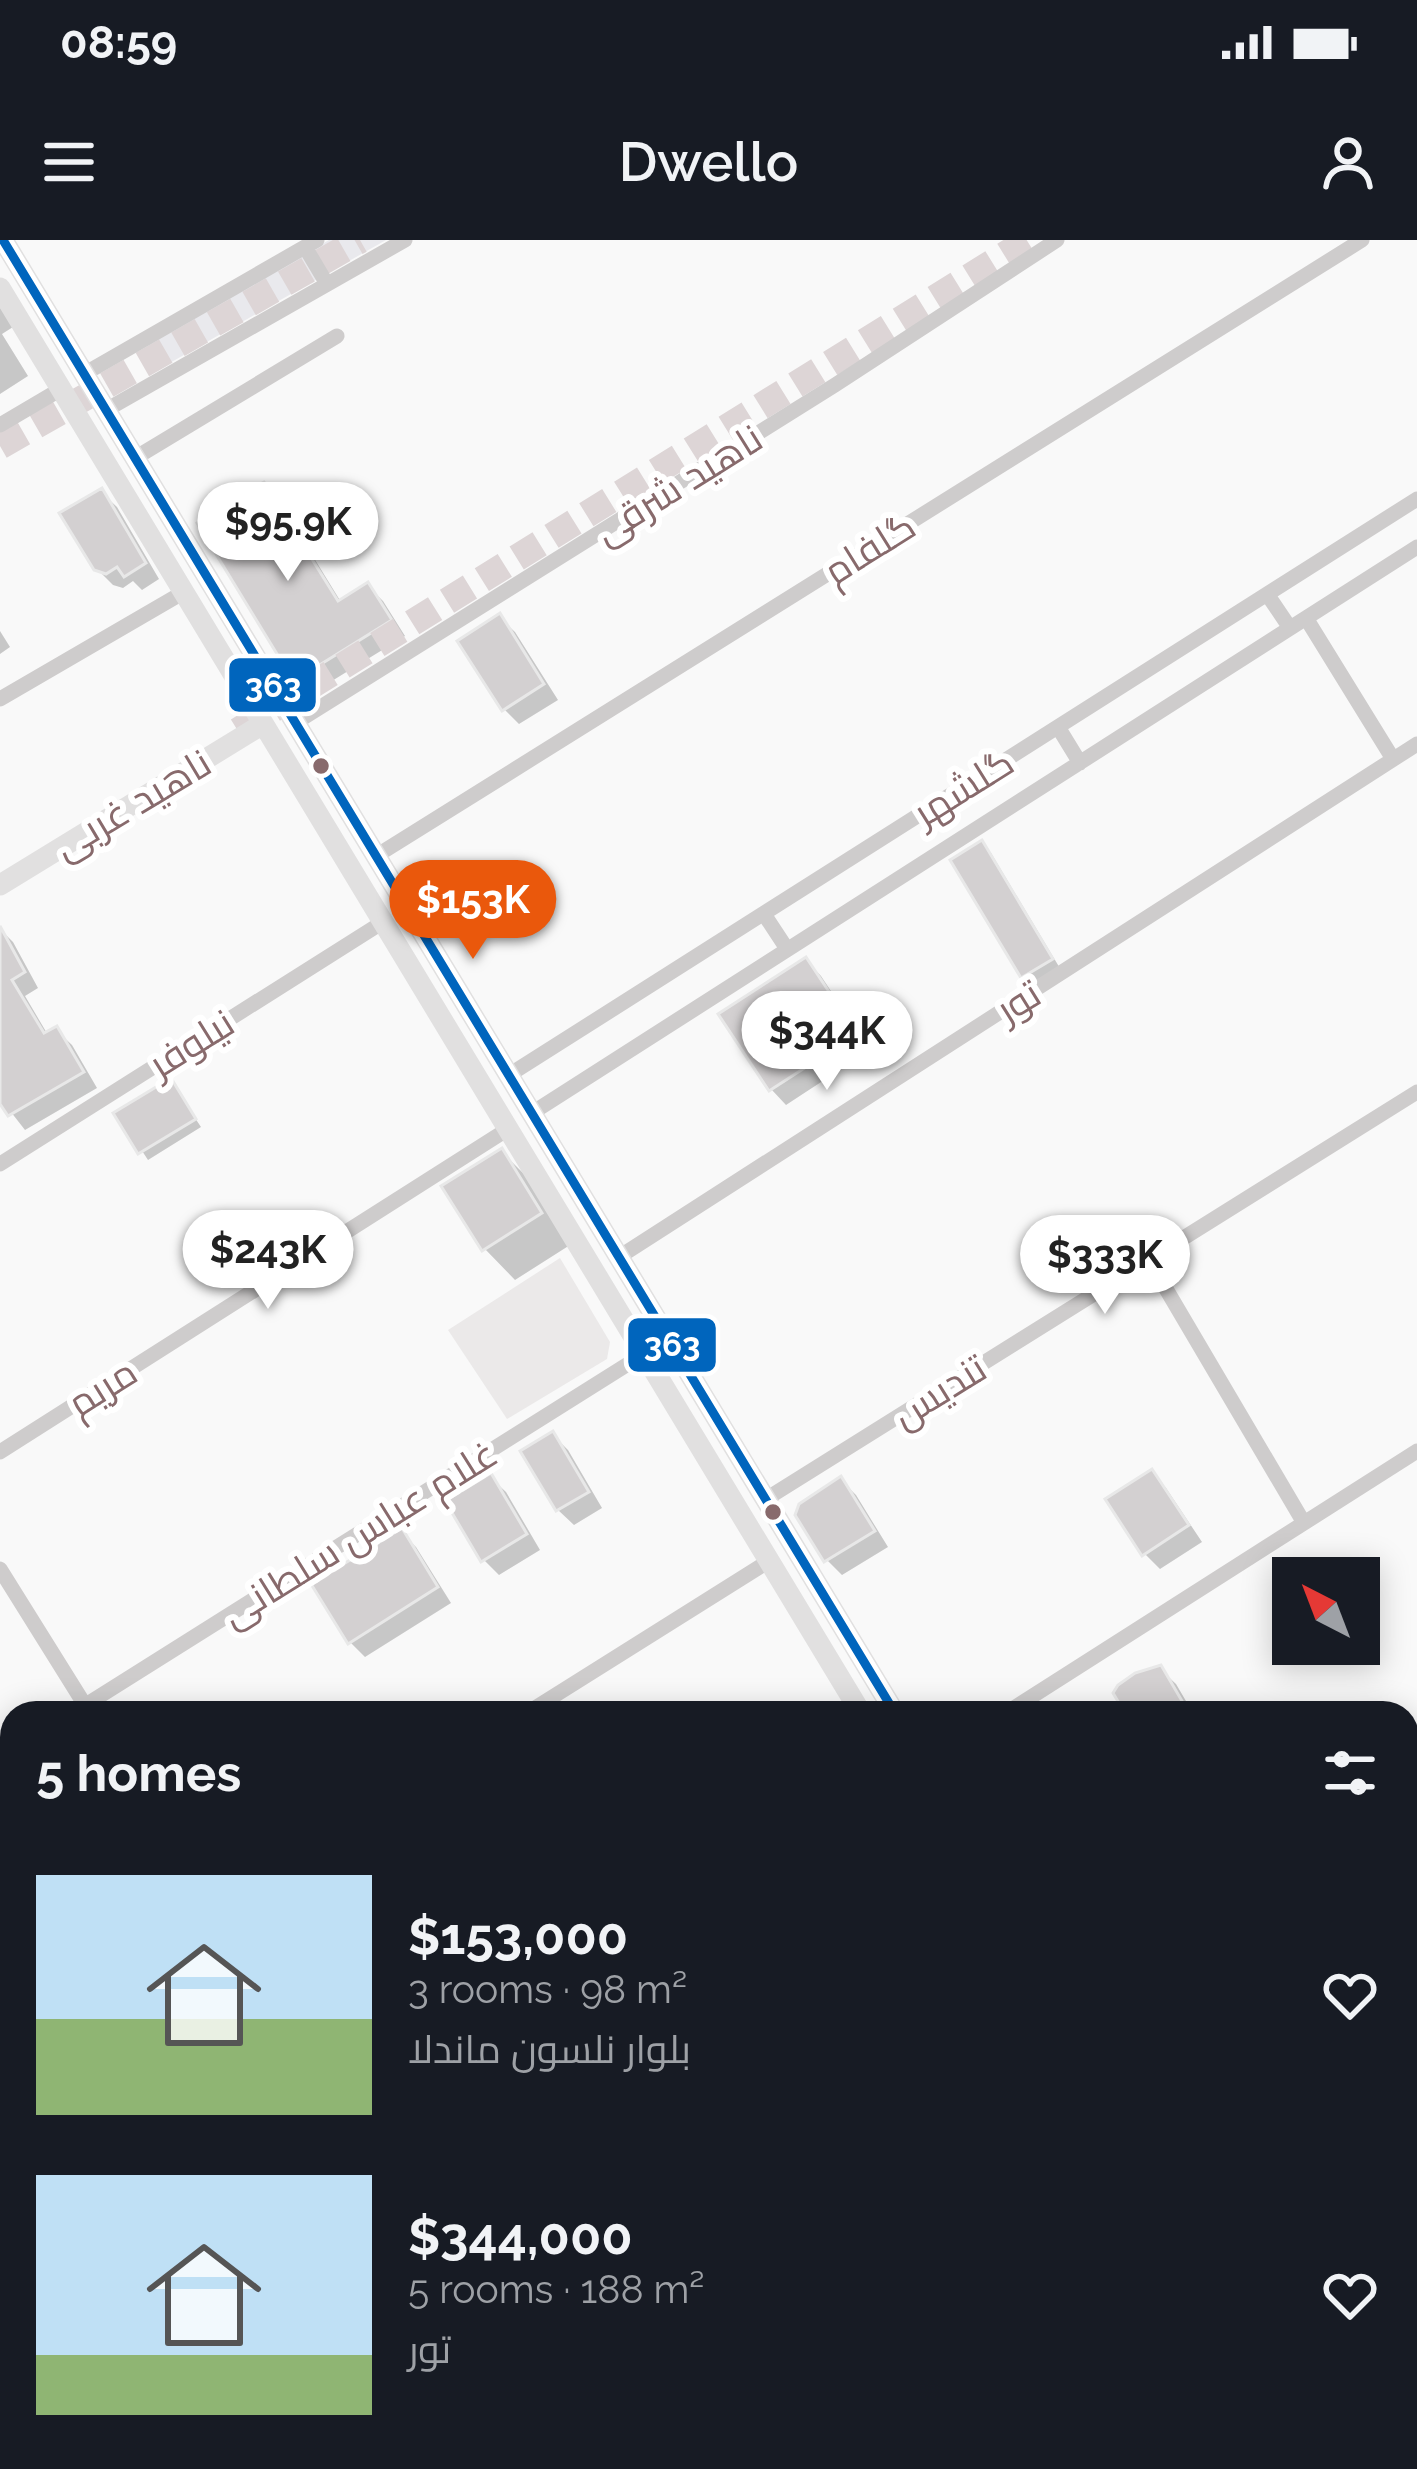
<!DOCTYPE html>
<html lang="en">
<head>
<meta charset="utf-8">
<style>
  body { margin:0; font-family:Raleway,Cairo,sans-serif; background:#242831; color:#f1f3f6; height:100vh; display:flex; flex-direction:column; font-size:45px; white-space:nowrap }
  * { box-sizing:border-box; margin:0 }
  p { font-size:39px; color:#9ea1a6 }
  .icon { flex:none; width:66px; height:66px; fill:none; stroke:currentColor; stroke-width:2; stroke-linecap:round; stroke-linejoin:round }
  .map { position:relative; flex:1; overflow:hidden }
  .panel { position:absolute; left:0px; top:1461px; width:1419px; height:768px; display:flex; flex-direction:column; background:#171b24; border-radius:36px 36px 0 0; box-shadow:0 6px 30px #0003 }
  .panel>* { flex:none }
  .needle { width:78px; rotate:318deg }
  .controls { position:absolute; left:1272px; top:1317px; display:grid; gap:24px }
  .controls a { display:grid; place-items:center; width:108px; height:108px; border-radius:0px; background:#171b24; box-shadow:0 6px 30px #0003; font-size:60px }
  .price { position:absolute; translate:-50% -102px; padding:0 27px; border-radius:42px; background:#fff; color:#222; font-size:39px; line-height:78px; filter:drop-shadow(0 3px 6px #0008) }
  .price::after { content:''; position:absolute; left:50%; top:72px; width:36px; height:27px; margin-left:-18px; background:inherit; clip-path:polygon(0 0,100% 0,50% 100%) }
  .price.current { background:#ea580c; color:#fff }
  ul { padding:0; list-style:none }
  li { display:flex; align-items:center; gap:36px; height:300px; padding:0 36px }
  li span { display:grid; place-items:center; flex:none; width:336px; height:240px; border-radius:0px; color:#555 }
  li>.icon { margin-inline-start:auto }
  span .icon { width:144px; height:144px; fill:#fffc; stroke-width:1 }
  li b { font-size:51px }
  h2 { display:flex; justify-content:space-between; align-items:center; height:144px; padding:0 36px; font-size:51px }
  .status { display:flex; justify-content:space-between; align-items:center; height:84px; padding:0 60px; background:#171b24; direction:ltr }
  .status svg { height:33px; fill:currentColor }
  header { display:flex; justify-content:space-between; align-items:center; height:156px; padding:0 36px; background:#171b24; font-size:54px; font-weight:600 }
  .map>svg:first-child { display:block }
  .built { fill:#ebe9e9 }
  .green { fill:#e9e9ed }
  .shadow { fill:#0003 }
  .building { fill:#d3d0d1; stroke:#e8e8e8; stroke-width:3 }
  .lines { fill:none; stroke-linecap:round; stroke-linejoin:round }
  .highway-tunnel { stroke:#ddd5d6; stroke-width:27; stroke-dasharray:27 14; stroke-linecap:butt }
  .street { stroke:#cecccc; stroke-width:15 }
  .secondary { stroke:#e1e0e0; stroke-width:21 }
  .bus-1-casing { stroke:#fff; stroke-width:18 }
  .bus-1 { stroke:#0065bd; stroke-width:9 }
  .bus-dot { fill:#886a6c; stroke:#fff; stroke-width:4.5 }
  .labels { text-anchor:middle; stroke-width:12; stroke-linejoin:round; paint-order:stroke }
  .street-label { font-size:39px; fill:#886a6c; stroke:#fff }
  .line-badge { stroke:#fff; stroke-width:4.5 }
  .badge-label { font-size:33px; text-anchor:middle; font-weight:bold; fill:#fff }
</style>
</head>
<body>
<div class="status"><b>08:59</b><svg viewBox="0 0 49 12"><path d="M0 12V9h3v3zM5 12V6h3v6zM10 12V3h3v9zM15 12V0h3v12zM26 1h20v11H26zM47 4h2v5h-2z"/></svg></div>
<header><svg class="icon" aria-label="menu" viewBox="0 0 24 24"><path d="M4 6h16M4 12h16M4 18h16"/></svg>Dwello<svg class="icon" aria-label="person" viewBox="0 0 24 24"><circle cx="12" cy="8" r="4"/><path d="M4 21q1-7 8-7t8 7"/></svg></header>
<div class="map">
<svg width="1417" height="2229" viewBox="0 0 1417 2229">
  <rect width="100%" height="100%" fill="#f9f9f9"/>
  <!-- built -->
  <path class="built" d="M 560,1018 L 610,1102 L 607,1119 L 507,1179 L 448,1090 Z"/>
  <!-- green -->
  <path class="green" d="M 329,0 L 386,0 L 161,128 L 147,103 Z
    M 565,2217 L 651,2217 L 659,2229 L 573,2229 Z"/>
  <!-- shadow -->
  <path class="shadow" d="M 0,67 L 13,87 L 2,94 L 28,136 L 0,154 Z
    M 264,246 L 279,261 L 341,362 L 368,346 L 383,361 L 405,396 L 314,452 L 290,430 Z
    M 101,252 L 117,267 L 159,339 L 142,350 L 133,341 L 123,348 L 113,345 L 96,328 Z
    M 499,377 L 515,392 L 558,460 L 519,484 L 504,469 Z
    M 0,391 L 10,407 L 0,414 Z
    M 981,603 L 991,613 L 1061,730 L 1033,746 L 1023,737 Z
    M 0,689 L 13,702 L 38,748 L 25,756 L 48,795 L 56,790 L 72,805 L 97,848 L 25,890 L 0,858 Z
    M 806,720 L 821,736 L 870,810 L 786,865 L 771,849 Z
    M 171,842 L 201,887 L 148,920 L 118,874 Z
    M 502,912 L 532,942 L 570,1005 L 515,1040 L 485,1009 Z
    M 553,1195 L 568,1210 L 602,1268 L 574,1285 L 558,1270 Z
    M 1151,1232 L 1166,1248 L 1202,1302 L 1160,1329 L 1145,1314 Z
    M 490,1237 L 506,1252 L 540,1310 L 499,1335 L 484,1320 Z
    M 841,1240 L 856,1255 L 888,1307 L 842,1335 L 827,1320 Z
    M 401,1292 L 416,1307 L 451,1363 L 365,1417 L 350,1402 Z
    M 1160,1429 L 1176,1444 L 1193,1473 L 1129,1473 Z
    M 1417,1819 L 1417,1925 L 1407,1932 L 1407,1825 Z
    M 0,1866 L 12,1885 L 12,1933 L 0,1941 Z
    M 1407,2025 L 1417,2035 L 1417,2121 L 1407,2126 Z
    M 1207,2217 L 1282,2217 L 1289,2229 L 1187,2229 Z
    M 1378,2217 L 1399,2217 L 1408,2229 L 1385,2229 Z"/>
  <!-- building -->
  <path class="building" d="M 264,242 L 338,361 L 368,342 L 392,380 L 297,439 L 291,430 L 288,432 L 197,283 Z
    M 102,248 L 146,323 L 124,337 L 117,327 L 106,334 L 94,330 L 59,273 Z
    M 500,373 L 544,444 L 502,471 L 457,401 Z
    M 982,600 L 1053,719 L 1021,738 L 950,620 Z
    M 0,686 L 25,732 L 12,740 L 44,793 L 57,786 L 84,832 L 8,876 L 0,864 Z
    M 806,717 L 857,794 L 769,851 L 718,774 Z
    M 171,838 L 196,879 L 138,914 L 113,873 Z
    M 502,908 L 542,973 L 482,1011 L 441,946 Z
    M 553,1191 L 589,1252 L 556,1271 L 520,1211 Z
    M 1152,1229 L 1189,1285 L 1142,1316 L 1105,1259 Z
    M 491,1233 L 527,1294 L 481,1322 L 445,1261 Z
    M 841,1236 L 875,1291 L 824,1322 L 795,1275 L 799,1264 Z
    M 402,1288 L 438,1347 L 348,1404 L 311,1344 Z
    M 1161,1425 L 1189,1473 L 1125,1473 L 1113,1453 L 1118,1445 L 1135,1433 Z"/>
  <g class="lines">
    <!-- highway-tunnel -->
    <path class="highway-tunnel" d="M 0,206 L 360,0
      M 238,491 L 1029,0"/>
    <!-- street -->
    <path class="street" d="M 305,7 L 327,44
      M 84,134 L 317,0
      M 106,170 L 405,0
      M 0,185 L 61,149
      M 135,218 L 337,96
      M 1267,354 L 1290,388
      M 1306,378 L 1393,519
      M 0,459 L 184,352
      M 295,483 L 835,145 L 1057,0
      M 1058,487 L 1080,523
      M 376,616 L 1362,0
      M 764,674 L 787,709
      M 509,835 L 1417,259
      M 532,873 L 1417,307
      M 0,924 L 383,682
      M 619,1017 L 1417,504
      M 1149,1020 L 1304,1283
      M 0,1212 L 508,889
      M 766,1259 L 1417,852
      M 0,1329 L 88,1470
      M 73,1473 L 644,1114
      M 527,1473 L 769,1321
      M 1006,1473 L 1417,1211
      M 1407,1498 L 1417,1492
      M 0,1519 L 12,1512
      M 1407,1785 L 1417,1779
      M 0,1803 L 12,1796
      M 1407,1955 L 1417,1949
      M 1407,2000 L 1417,1993
      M 0,2105 L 12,2097
      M 1407,2169 L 1417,2163
      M 554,2217 L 561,2229
      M 256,2229 L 274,2217
      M 716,2229 L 734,2217
      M 1160,2229 L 1178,2217"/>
    <!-- secondary -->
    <path class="secondary" d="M 3,0 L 895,1473
      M 0,48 L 861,1473
      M 0,645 L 263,484
      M 1310,2217 L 1318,2229
      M 1346,2217 L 1353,2229"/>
    <!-- bus-1 casing -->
    <g class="bus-1-casing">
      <path id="bus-1" d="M 3,0 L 895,1473"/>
    </g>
    <!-- bus-1 -->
    <use href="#bus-1" class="bus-1"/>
  </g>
  <!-- markers -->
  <g class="bus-dot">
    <circle cx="321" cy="526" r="10"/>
    <circle cx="773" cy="1272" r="10"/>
  </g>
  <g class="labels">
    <!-- street labels -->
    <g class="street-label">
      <text transform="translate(678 244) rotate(-32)" y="14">ناهید شرقی</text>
      <text transform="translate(869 308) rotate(-32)" y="14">گلفام</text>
      <text transform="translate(963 547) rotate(-32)" y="14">گلشهر</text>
      <text transform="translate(132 564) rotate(-31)" y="14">ناهید غربی</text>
      <text transform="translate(1018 761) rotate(-32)" y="14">تور</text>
      <text transform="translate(191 803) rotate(-32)" y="14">نیلوفر</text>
      <text transform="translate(102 1147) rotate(-32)" y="14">مریم</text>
      <text transform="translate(939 1151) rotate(-32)" y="14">تندیس</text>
      <text transform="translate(359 1293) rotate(-32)" y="14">غلام عباس سلطانی</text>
    </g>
  </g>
  <g class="line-badge">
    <rect x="227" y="416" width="91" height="58" rx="12" fill="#0065bd"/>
    <rect x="626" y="1076" width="92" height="58" rx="12" fill="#0065bd"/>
  </g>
  <g class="badge-label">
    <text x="273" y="457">363</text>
    <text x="672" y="1116">363</text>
  </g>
</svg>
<div class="controls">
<a><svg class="needle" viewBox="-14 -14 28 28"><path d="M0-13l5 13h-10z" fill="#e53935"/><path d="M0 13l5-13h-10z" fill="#9ea1a6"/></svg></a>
</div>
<b class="price" style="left:288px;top:344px">$95.9K</b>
<b class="price current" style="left:473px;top:722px">$153K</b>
<b class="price" style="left:827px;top:853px">$344K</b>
<b class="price" style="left:268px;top:1072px">$243K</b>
<b class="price" style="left:1105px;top:1077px">$333K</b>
<section class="panel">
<h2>5 homes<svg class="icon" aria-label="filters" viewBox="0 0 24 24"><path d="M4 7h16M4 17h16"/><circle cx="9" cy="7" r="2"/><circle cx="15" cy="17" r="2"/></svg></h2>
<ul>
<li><span style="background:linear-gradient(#bfe0f5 60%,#8fb573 0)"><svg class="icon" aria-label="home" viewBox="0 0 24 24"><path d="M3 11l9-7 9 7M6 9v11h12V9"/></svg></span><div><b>$153,000</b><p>3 rooms · 98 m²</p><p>بلوار نلسون ماندلا</p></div><svg class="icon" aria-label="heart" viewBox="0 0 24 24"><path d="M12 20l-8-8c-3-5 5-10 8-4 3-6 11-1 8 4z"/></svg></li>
<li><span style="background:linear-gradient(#bfe0f5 75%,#8fb573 0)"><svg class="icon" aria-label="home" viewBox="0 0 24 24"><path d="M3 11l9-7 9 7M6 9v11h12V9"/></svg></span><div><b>$344,000</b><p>5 rooms · 188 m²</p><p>تور</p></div><svg class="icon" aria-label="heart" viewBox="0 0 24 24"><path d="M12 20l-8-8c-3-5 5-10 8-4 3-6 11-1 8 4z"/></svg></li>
</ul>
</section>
</div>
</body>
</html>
